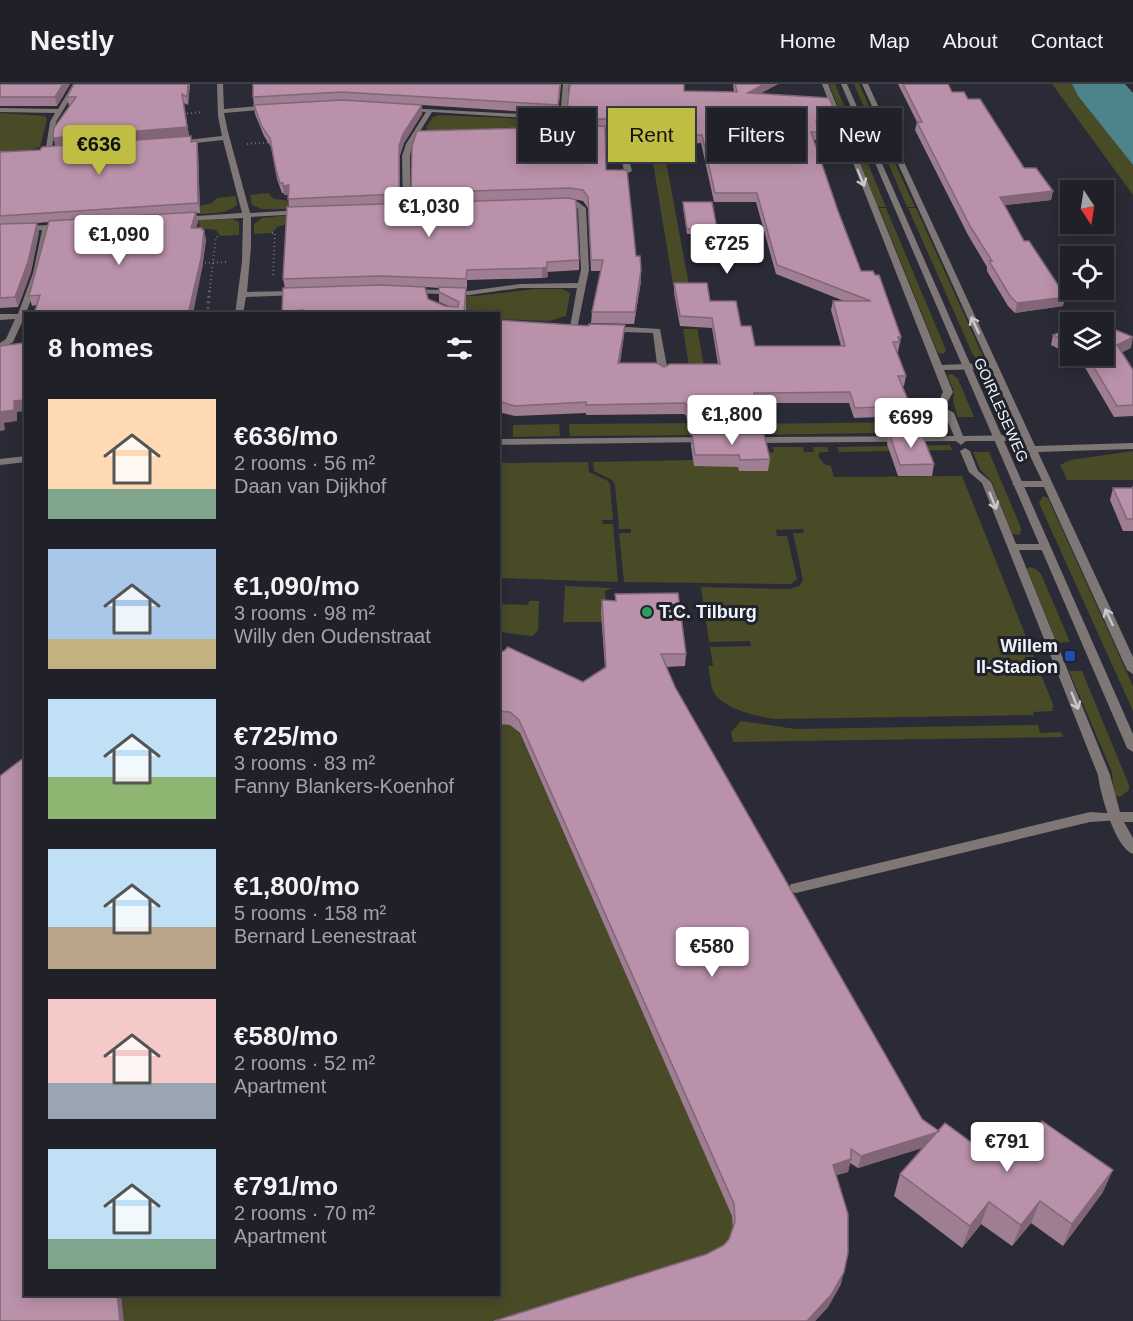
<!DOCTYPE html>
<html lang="en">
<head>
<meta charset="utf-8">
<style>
  body { margin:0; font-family:Arial,sans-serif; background:#2d2d34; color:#f1f3f6; height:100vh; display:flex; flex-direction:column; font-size:22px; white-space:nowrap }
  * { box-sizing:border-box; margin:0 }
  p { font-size:20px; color:#a2a3a8 }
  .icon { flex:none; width:33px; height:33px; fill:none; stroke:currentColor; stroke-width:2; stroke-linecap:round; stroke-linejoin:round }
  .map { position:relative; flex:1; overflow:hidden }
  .sheet { position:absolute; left:24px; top:228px; width:476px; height:984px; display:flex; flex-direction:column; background:#202028; border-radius:0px; box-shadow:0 3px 15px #0003,0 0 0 2px #3d3e45 }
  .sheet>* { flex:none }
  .top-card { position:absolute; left:518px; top:24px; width:525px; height:54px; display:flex; gap:12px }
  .needle { width:39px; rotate:168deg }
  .tools { position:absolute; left:1060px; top:96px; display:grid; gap:12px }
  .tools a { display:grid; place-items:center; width:54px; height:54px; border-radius:0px; background:#202028; box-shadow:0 3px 15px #0003,0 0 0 2px #3d3e45; font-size:30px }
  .price { position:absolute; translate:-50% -51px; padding:0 14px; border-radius:6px; background:#fff; color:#222; font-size:20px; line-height:39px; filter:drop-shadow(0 2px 3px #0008) }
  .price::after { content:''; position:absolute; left:50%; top:36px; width:18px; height:14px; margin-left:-9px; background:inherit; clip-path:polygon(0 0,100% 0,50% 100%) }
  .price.active { background:#bfbe42; color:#111 }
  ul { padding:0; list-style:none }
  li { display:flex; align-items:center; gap:18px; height:150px; padding:0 24px }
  li span { display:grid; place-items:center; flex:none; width:168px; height:120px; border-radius:0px; color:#555 }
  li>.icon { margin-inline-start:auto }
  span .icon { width:72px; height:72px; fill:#fffc; stroke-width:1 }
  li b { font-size:26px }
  h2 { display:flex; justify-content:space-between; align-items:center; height:72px; padding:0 24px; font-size:26px }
  .pill { padding:0 21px; border-radius:0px; background:#202028; box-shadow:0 3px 15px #0003,0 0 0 2px #3d3e45; font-size:21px; line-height:54px }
  .pill.active { background:#bfbe42; color:#111 }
  header { display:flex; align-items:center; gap:36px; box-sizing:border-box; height:84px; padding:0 30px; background:#202028; border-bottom:2px solid #3d3e45 }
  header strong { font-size:28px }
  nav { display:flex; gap:33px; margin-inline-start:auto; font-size:21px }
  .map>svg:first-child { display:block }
  .green { fill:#494a26 }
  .water { fill:#4d848b }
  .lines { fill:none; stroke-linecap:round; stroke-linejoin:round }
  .path-far1 { stroke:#6a6b75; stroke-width:2; stroke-dasharray:1 3; stroke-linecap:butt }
  .path { stroke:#6a6b75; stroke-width:3; stroke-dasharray:1.5 4; stroke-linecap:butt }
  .service { fill:#7e7775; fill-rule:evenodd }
  .minor { fill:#7e7775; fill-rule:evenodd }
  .tertiary { fill:#7e7775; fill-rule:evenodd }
  .wall { fill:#9f7d92; fill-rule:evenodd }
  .shaded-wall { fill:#826677 }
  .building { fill:#b991aa; stroke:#826677; stroke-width:1.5 }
  .oneway { stroke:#c9c8cb }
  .leisure-dot { fill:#2e9e5b; stroke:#20222c; stroke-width:2 }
  .transit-dot { fill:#1a4fb4; stroke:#20222c; stroke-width:2 }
  .labels { text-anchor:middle; stroke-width:6; stroke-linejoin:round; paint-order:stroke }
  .far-street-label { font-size:15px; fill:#f1f3fa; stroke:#20222c }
  .poi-label { font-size:18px; font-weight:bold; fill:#f1f3fa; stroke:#20222c; text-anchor:start }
</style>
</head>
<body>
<header>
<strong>Nestly</strong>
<nav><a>Home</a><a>Map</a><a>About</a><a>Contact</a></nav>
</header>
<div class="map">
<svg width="1133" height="1237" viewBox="0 0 1133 1237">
  <rect width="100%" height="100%" fill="#2a2b36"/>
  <!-- green -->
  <path class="green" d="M 829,0 L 835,0 L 886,123 L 878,123 Z
    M 854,0 L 859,0 L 915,123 L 907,123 Z
    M 1052,0 L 1072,0 L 1078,12 L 1133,81 L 1133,111 Z
    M 0,29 L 45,32 L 47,35 L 40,63 L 25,67 L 0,68 Z
    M 439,31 L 548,36 L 557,41 L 554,44 L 428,47 L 426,43 L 433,33 Z
    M 650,61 L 663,61 L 691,212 L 675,212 Z
    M 268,109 L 274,115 L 291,117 L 290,125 L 262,125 L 252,121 L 250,111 Z
    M 236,112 L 237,121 C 227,130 212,129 199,130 L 200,122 L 212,119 L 217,114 Z
    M 879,124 L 886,124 L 946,266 L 944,270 L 938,269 Z
    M 908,124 L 916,124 L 986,279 L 978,277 L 973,271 Z
    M 290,131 L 290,139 L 277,143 L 272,149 L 254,150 L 254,140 L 262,134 Z
    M 232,135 L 239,138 L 239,151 L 220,152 L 216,146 L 199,144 L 199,136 Z
    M 535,205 L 562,205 L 570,209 L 566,232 L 549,237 L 498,235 L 498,230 C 481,229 454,232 442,219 L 443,215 L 453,211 L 475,212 Z
    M 692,220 L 693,220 L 705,288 L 690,289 L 683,245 L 697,245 Z
    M 952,290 L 958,295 L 974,333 L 958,333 L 953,318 L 954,307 L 947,291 Z
    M 993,299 L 997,301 L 1015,341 L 1005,340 L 988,305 L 990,300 Z
    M 928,338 L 941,339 L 944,348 L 742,351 L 734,340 Z
    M 699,339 L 710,351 L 570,352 L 569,340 Z
    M 559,340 L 560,352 L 513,353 L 513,341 Z
    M 950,361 L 952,366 L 839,368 L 837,363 Z
    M 773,363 L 803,363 L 804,368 L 814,368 L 813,363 L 827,363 L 829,368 L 820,368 L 818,372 L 824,380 L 831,382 L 834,393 L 962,392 L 1054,623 L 1052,624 L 1053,627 L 1033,628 L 1034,631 L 775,635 C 758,633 719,624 713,606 C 710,599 710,590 708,582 L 713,582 L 710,563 L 751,562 L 750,557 L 709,558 L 701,503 L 789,505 L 799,502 L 803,496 L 793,449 L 804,449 L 803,445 L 776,446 L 777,452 L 787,452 L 797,495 L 791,500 L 624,498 L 619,449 L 631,449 L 631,445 L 619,445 L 615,401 L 612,396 L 594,387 L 593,378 L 693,376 L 774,368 Z
    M 1133,367 L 1133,396 L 1067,396 L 1060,381 L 1070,376 Z
    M 973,368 L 989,368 L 1021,444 L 1020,451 L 1012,450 L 992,398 L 980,385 Z
    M 588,378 L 589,388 L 608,397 L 610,401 L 613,436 L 602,436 L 603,440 L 613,440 L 618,498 L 498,494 L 498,379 Z
    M 1043,412 L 1048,414 L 1133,602 L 1133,627 L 1039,419 Z
    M 1029,483 L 1036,485 L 1041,490 L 1070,558 L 1057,559 L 1027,485 Z
    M 565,502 L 613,504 L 605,507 L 606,523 L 602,538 L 563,538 Z
    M 529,517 L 539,517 L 538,546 L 533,552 L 498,548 L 498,520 L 528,521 Z
    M 1069,587 L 1082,587 L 1129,701 L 1129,706 L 1120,713 L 1114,712 L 1112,688 Z
    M 741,637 L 795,645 L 1038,641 L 1040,649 L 1061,648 L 1063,653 L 733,658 L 731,648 Z
    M 498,639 L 510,641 L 520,650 L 732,1131 L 734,1143 L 727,1167 L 531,1237 L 124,1237 L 121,1211 L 498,1210 Z"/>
  <!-- water -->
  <path class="water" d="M 1072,0 L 1125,0 L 1133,9 L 1133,81 L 1078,12 Z"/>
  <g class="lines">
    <!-- path-far1 -->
    <path class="path-far1" d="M 183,30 L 202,28
      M 247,60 L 272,58
      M 272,149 L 275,149 L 273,193
      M 201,179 L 226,178
      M 210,204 L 216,153 L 220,152"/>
    <!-- path -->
    <path class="path" d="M 207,230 L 210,203"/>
    <!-- service -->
    <path class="service" d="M 619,47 L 622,49 L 632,87 L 628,89 L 624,87 L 616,49 Z
      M 627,243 L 660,245 L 668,288 L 666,290 L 663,291 L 658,288 L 653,249 L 624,248 L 624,244 Z
      M 1090,728 L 1120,730 L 1122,733 L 1120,736 L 1090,738 L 796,809 L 791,808 L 789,804 L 791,800 L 796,799 Z"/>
    <!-- minor -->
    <path class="minor" d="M 73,0 L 79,0 L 56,38 L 51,70 L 45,69 L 50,38 L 55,29 L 0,28 L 0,24 L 58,25 Z
      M 217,0 L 223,0 L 224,25 L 270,21 L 273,23 L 270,25 L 224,29 L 228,48 L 250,129 L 301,126 L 305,128 L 301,130 L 251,133 L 251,163 L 247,208 L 297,207 L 301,209 L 297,211 L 246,213 L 243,230 L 235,230 L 242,178 L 243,134 L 181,137 L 177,135 L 181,133 L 242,129 L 223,56 L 178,61 L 175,59 L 178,57 L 222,52 L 218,32 Z
      M 563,0 L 569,0 L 566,41 L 563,43 L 560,41 L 560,36 L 432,28 L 412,60 L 410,72 L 410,123 L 403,125 L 402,72 L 406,60 L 426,28 L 408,27 L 406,26 L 406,24 L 560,32 Z
      M 822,0 L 828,0 L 942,281 L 988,279 L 862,0 L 868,0 L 1035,362 L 1133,359 L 1133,365 L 1038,368 L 1133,573 L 1133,590 L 1127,586 L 1044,403 L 1017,403 L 1012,400 L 1017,397 L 1042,397 L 1023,357 L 966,357 L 961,361 L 956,357 L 750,359 L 745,356 L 750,353 L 954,352 L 944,329 L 949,326 L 954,329 L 963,352 L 1021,351 L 991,285 L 944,286 L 953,308 L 947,319 L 944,320 L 939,317 L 943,308 Z
      M 590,47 L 619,47 L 622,49 L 619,51 L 588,50 L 588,48 Z
      M 558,117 L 578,118 L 586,124 L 589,186 L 577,245 L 570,243 L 577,204 L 520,204 L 469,211 L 411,209 L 407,207 L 411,205 L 469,207 L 520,200 L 578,199 L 581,186 L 578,125 L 576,122 L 558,121 Z
      M 64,140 L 67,140 L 67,144 L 50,145 L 41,189 L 25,232 L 13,258 L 0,266 L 0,259 L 6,255 L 15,235 L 0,236 L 0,230 L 18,230 L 33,189 L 42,146 L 0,148 L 0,144 Z
      M 706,353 L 709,354 L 709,358 L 498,361 L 498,355 Z
      M 965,364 L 970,367 L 978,387 L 991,398 L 1016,460 L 1045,460 L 1050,463 L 1045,466 L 1019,466 L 1110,691 L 1120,728 L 1133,728 L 1133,738 L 1124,738 L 1133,754 L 1133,770 C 1115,764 1100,709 1098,691 L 982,399 L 969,388 L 960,367 Z
      M 26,372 L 26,378 L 0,381 L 0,375 Z"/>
    <!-- tertiary -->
    <path class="tertiary" d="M 841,0 L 847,0 L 1133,650 L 1133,668 L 1127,664 Z"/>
  </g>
  <!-- wall -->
  <path class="wall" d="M 0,0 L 70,0 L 57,22 L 0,22 Z
    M 190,0 L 188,21 L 184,19 L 189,52 L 198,66 L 200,129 L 196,129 L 198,138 L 196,144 L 202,144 L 206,156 L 202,185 L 32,222 L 29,212 L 49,138 L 37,139 L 39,148 L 31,188 L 18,223 L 0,224 L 0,68 L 40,66 L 55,62 L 70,22 L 69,22 L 67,13 Z
    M 253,0 L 561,0 L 558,30 L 422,21 L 422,30 L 404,59 L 400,71 L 400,120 L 412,119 L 411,109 L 566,43 L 566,35 L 684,7 L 734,8 L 733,0 L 778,0 L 761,9 L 835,38 L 826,40 L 825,45 L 820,46 L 821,48 L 820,56 L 814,56 L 838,127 L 861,187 L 901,253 L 898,268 L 897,268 L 906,292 L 904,302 L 902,302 L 918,340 L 916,348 L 934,380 L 932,392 L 898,392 L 887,360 L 888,350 L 883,350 L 878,333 L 854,334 L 849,319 L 756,319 L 761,341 L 760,350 L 770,375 L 768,387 L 739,387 L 738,383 L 694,382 L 691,362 L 692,351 L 690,351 L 686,331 L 683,330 L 586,331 L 586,329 L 515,332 L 498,328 L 498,236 L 589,242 L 625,241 L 624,251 L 620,279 L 664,283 L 718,280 L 712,244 L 680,242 L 674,209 L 674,199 L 710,217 L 741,242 L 755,262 L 841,262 L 831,226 L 833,217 L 844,217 L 776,190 L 756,118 L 714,118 L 701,59 L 686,60 L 686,70 L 668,71 L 666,60 L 660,60 L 653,43 L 605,44 L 606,86 L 636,172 L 641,197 L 634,240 L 591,239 L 592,228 L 601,187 L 591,187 L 588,124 L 583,117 L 573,115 L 579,176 L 579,186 L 547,188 L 548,193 L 542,194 L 467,196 L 467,205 L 466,205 L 466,230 L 282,230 L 283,204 L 285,204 L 283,195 L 289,123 L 288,111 L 284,111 L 284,109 L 282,109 L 277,95 L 271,63 L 264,52 L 255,30 L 253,13 ZM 425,203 L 439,204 L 439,218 L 449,222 L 445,222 L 428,215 Z
    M 898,0 L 948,0 L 952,8 L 968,15 L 1024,84 L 1053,107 L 1051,116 L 1005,121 L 1024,157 L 1063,222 L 1015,229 L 1008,222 L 987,187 L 987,183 L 968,151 L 915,46 L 917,38 Z
    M 683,118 L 717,145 L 717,150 L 687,150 L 683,123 Z
    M 1071,244 L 1071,271 L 1051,261 L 1053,251 Z
    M 1131,264 L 1122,268 L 1133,286 L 1133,332 L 1114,333 L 1080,275 L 1072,272 L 1104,272 Z
    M 1133,401 L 1133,447 L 1123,447 L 1110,416 L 1113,404 L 1132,404 Z
    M 615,510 L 686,570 L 685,582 L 666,583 L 675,603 L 922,1035 L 939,1047 L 975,1061 L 1024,1060 L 1103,1108 L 1063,1162 L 1031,1139 L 1012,1162 L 981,1140 L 962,1164 L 894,1112 L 900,1090 L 924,1063 L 858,1084 L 850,1079 L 848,1088 L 836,1091 L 841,1200 L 828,1223 L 815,1237 L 494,1237 L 707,1170 L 724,1161 L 729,1155 L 733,1144 L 732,1132 L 520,649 L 510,641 L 498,640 L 498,568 L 583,598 L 605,584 L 601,529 L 602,516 L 615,517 Z"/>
  <!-- shaded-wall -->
  <path class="shaded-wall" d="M 63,0 L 70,0 L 57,22 L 55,13 Z
    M 188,0 L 190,0 L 188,21 L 187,13 Z
    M 764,0 L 778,0 L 747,17 L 748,9 Z
    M 182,10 L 189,52 L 56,64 L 53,54 Z
    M 422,21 L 422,30 L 404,59 L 400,71 L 400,120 L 399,62 L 403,50 Z
    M 836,30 L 835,38 L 826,40 L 825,45 L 815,47 L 816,38 L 824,32 Z
    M 197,57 L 198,66 L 200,129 L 198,119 Z
    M 686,61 L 686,70 L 668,71 L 668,62 Z
    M 289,101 L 290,111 L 284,111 L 283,102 Z
    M 1053,107 L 1051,116 L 998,122 L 1000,113 Z
    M 196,128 L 198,138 L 193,154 L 191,144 Z
    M 37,139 L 39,148 L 31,188 L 18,223 L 15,213 Z
    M 202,144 L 203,152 L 204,146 L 206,156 L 202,185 L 193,230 L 188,230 Z
    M 547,183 L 548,193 L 542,194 L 542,184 Z
    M 641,186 L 641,197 L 634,240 L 635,228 Z
    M 1066,213 L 1063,222 L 1015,229 L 1017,219 Z
    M 302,226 L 302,230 L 282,230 L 282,228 Z
    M 625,241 L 624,251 L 618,289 L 618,279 Z
    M 1133,253 L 1131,264 L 1115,272 L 1117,261 Z
    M 26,316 L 26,327 L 17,328 L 17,337 L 4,339 L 5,346 L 0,347 L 0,328 L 14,317 Z
    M 939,1047 L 936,1060 L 858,1084 L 861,1072 Z
    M 851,1075 L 848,1088 L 830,1093 L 833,1081 Z
    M 1113,1086 L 1103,1108 L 1063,1162 L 1072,1140 Z
    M 1040,1117 L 1031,1139 L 1012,1162 L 1021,1141 Z
    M 989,1118 L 981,1140 L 962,1164 L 970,1142 Z
    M 844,1188 L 841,1200 L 828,1223 L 815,1237 L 807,1237 Z
    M 117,1210 L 121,1210 L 124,1237 L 120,1237 Z"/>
  <!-- building -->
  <path class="building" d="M 0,0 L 63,0 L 55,13 L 0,13 Z
    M 74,0 L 188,0 L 187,13 L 182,10 L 187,43 L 53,54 L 54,44 L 76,13 L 67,13 Z
    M 253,0 L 560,0 L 558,21 L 342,8 L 253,13 Z
    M 570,0 L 684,0 L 684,7 L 737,8 L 735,0 L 764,0 L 748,9 L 829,14 L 836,30 L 824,32 L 826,36 L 816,38 L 821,48 L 811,48 L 838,127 L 861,187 L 873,187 L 875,191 L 879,191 L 901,253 L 898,253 L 900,258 L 893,258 L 906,292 L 898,292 L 918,340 L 885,340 L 879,323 L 855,324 L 850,308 L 754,309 L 761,341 L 690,341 L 687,321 L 684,319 L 586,321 L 586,318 L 515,322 L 498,317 L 498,236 L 589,242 L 589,240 L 625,241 L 618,279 L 657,279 L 664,283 L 670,280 L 720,280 L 712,234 L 680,232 L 674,199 L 707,199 L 710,217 L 736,217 L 741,242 L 751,242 L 755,262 L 845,262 L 833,217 L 871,217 L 777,181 L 757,109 L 715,109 L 702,51 L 686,51 L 686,61 L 668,62 L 667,52 L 661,52 L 653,35 L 566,35 Z
    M 903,0 L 948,0 L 952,8 L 964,8 L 968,15 L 980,15 L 1024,84 L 1036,84 L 1053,107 L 1000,113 L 1024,157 L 1029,157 L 1066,213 L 1017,219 L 1010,212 L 989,177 L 992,177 L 970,142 L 917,38 L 922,38 Z
    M 342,16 L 422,21 L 403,50 L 399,62 L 399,110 L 288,115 L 289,101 L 283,102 L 283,99 L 280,99 L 276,86 L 270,54 L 262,43 L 254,21 Z
    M 605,42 L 606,86 L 627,86 L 636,172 L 640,172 L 641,186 L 635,228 L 592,228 L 603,176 L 591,176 L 588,113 L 583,106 L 569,104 L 411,109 L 412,62 L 417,47 Z
    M 191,52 L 191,58 L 197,57 L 198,119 L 0,132 L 0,68 L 40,66 L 42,63 Z
    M 569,114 L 576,116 L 579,176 L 547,178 L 547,183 L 542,184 L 467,186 L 466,195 L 380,192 L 283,195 L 287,123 Z
    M 683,118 L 712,118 L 717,145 L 687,145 Z
    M 196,128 L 191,144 L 202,144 L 202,146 L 204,146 L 201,175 L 188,230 L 34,230 L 40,211 L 29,212 L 49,137 Z
    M 37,139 L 28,178 L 15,213 L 0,214 L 0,140 Z
    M 380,201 L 425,203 L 428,215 L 445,222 L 458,223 L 459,218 L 439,208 L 439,203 L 466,204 L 464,230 L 298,230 L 302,226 L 282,228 L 283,204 Z
    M 1093,236 L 1099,238 L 1085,238 Z
    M 1104,241 L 1133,253 L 1117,261 L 1133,286 L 1133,321 L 1117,322 L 1087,272 L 1104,272 Z
    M 1071,244 L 1071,259 L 1053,251 Z
    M 26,253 L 26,316 L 14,317 L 14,326 L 0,328 L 2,335 L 0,335 L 0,262 L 23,259 Z
    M 921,348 L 934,380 L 900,381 L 889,349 Z
    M 692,350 L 764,350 L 770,375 L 740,376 L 739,371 L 695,371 Z
    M 1113,404 L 1133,404 L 1133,435 L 1127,435 Z
    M 678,509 L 686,570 L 661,570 L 675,603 L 922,1035 L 939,1047 L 938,1048 L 861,1072 L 851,1065 L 851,1075 L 833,1081 L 848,1130 L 848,1169 L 844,1188 L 831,1211 L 807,1237 L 494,1237 L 707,1170 L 724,1161 L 729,1155 L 735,1138 L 734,1120 L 519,636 L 510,628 L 498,627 L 498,568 L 504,567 L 508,563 L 583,598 L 606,583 L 602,516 L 616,517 L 615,510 Z
    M 26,672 L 26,1210 L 117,1210 L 120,1237 L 0,1237 L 0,692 Z
    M 1042,1037 L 1113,1086 L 1072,1140 L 1040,1117 L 1021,1141 L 989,1118 L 970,1142 L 900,1090 L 945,1039 L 975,1061 L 993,1039 L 1024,1060 Z"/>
  <!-- one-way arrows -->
  <defs><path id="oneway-shaft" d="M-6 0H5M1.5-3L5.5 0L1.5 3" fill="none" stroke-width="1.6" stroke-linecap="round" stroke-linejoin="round" transform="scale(1.5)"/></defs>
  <g class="oneway">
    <use href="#oneway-shaft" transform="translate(861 94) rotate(68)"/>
    <use href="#oneway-shaft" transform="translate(975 241) rotate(-115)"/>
    <use href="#oneway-shaft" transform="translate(993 417) rotate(68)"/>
    <use href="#oneway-shaft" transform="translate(1109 533) rotate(-115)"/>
    <use href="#oneway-shaft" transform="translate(1075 617) rotate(68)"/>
  </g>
  <!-- markers -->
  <circle class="leisure-dot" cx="647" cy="528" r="6"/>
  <rect class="transit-dot" x="1064" y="566" width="12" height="12" rx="3"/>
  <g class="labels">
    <!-- far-street labels -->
    <g class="far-street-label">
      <text transform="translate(1001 326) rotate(66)" y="5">GOIRLESEWEG</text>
    </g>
    <!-- poi labels -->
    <g class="poi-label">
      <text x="659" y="534">T.C. Tilburg</text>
      <text x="1058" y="568" text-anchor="end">Willem<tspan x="1058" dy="21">II-Stadion</tspan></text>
    </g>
  </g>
</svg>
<div class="tools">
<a><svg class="needle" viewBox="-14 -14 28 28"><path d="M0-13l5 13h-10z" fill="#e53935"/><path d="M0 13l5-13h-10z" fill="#a2a3a8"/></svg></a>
<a><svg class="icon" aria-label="locate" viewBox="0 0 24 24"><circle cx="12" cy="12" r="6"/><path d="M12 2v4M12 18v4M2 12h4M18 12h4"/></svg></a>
<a><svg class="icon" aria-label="layers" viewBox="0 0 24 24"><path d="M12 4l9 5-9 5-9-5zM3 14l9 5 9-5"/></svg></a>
</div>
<b class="price active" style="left:99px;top:92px">€636</b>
<b class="price" style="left:429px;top:154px">€1,030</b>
<b class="price" style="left:119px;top:182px">€1,090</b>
<b class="price" style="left:727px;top:191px">€725</b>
<b class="price" style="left:732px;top:362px">€1,800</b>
<b class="price" style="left:911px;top:365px">€699</b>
<b class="price" style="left:712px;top:894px">€580</b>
<b class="price" style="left:1007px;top:1089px">€791</b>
<div class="top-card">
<a class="pill">Buy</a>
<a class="pill active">Rent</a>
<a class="pill">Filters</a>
<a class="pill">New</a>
</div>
<section class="sheet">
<h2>8 homes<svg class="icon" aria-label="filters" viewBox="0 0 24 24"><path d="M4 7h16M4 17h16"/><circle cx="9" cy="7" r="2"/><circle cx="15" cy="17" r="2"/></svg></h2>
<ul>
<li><span style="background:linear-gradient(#ffd9b3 75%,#7fa58c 0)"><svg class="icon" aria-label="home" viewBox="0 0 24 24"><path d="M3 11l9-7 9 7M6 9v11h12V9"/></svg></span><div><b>€636/mo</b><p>2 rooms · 56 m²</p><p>Daan van Dijkhof</p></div></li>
<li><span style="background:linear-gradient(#a9c7e8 75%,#c2b280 0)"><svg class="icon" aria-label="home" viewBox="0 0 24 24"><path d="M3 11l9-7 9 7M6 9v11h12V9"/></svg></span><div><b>€1,090/mo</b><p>3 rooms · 98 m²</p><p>Willy den Oudenstraat</p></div></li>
<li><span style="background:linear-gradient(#bfe0f5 65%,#8fb573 0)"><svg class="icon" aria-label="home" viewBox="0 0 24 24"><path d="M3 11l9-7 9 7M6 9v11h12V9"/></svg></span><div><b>€725/mo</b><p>3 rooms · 83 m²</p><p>Fanny Blankers-Koenhof</p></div></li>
<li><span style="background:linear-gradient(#bfe0f5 65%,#b9a48a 0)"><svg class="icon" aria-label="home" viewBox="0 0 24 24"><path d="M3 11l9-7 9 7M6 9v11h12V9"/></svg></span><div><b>€1,800/mo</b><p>5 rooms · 158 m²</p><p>Bernard Leenestraat</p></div></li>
<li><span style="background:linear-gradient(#f6c9c9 70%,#9aa5b1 0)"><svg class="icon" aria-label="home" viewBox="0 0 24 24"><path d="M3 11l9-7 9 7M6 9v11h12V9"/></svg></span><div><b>€580/mo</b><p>2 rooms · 52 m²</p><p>Apartment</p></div></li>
<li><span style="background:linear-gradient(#bfe0f5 75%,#7fa58c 0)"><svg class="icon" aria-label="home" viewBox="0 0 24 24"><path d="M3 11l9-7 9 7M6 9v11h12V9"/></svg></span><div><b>€791/mo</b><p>2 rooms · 70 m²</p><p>Apartment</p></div></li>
</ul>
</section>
</div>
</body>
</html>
